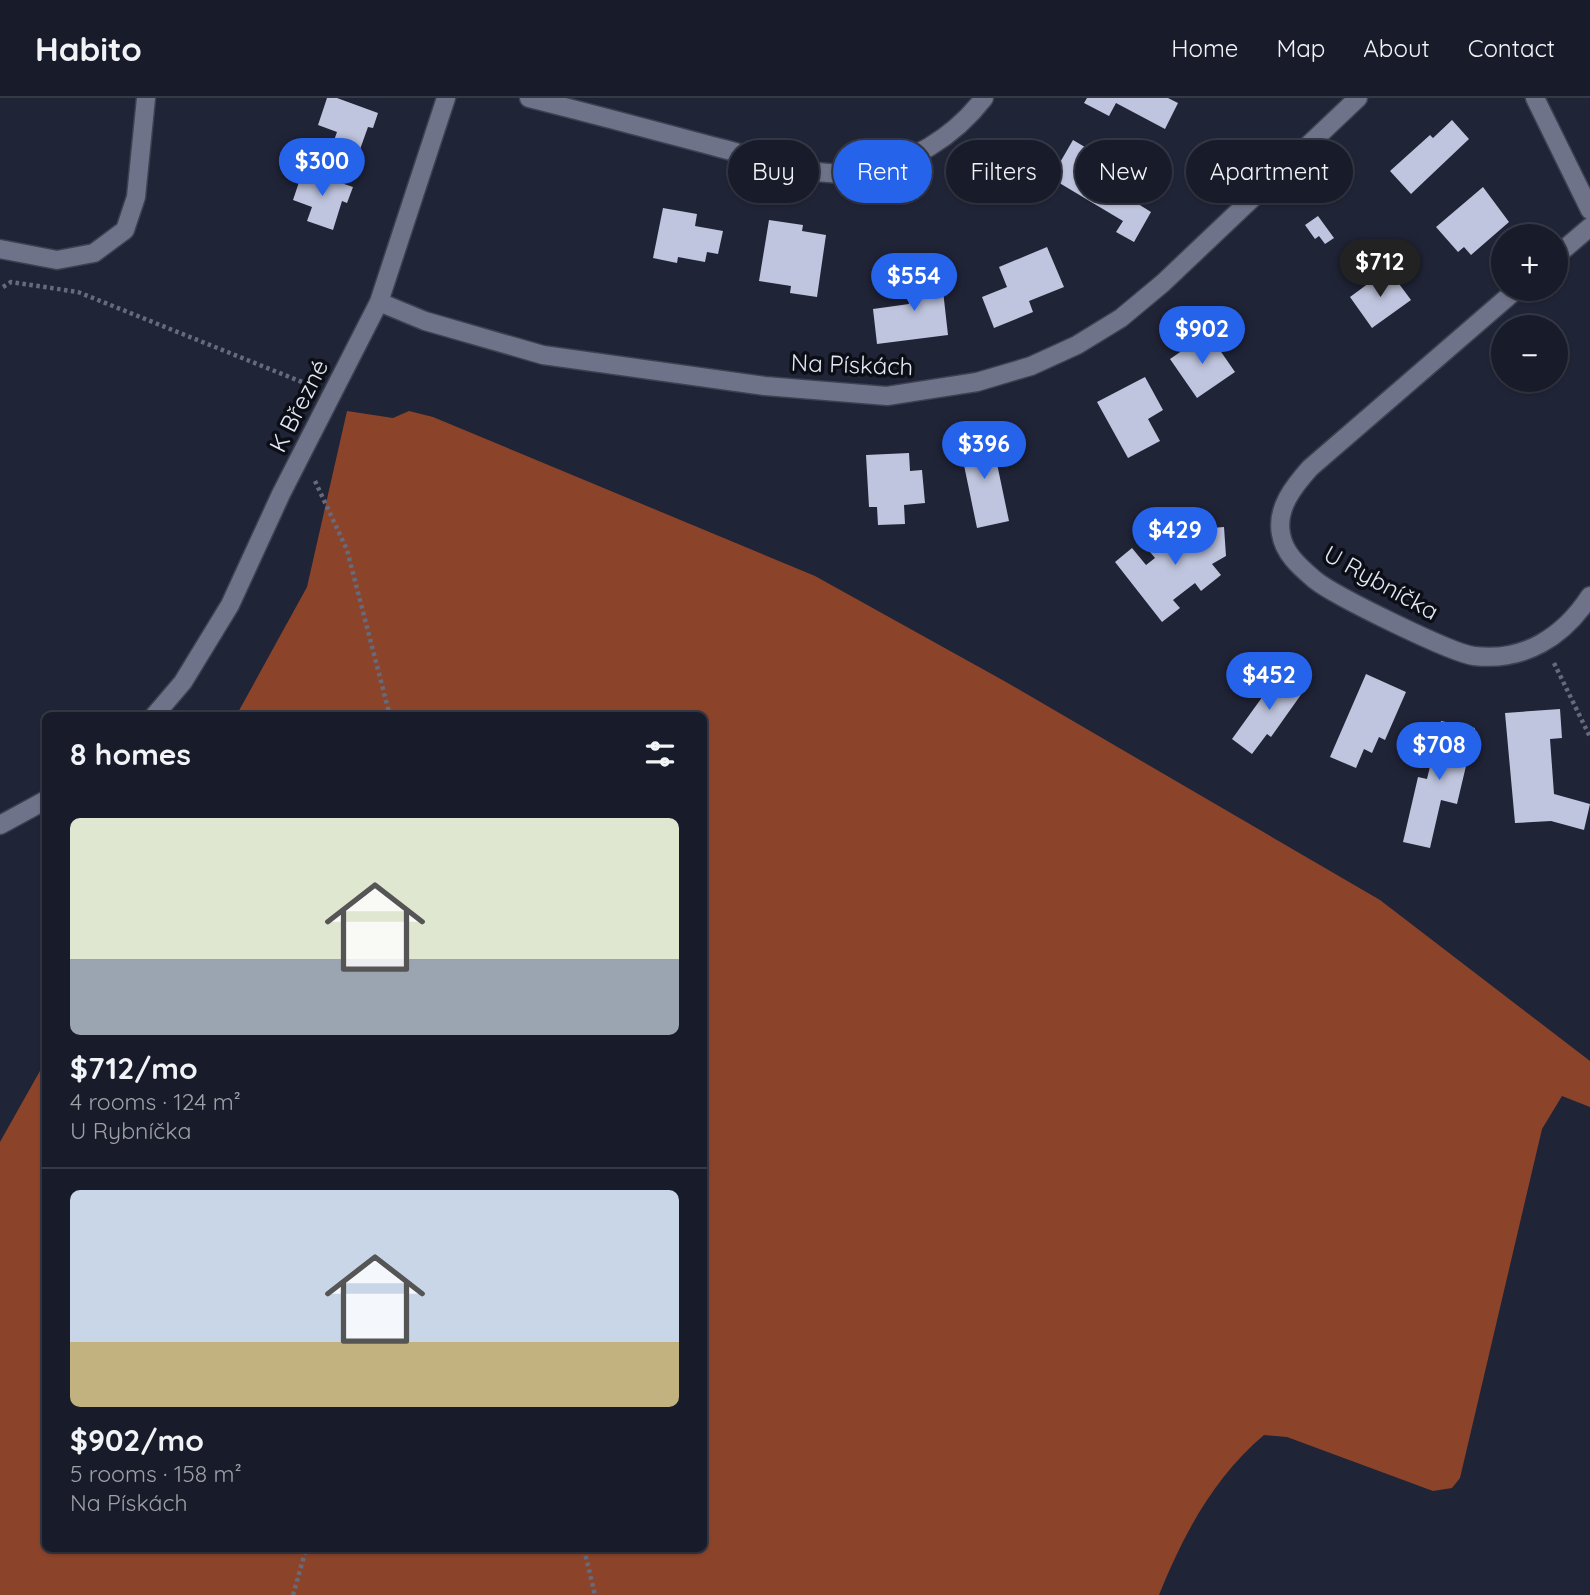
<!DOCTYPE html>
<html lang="en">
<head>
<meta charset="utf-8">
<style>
  body { margin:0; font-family:Quicksand,sans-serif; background:#212431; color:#f1f3f6; height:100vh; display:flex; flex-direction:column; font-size:26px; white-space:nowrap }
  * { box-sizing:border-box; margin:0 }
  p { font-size:23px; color:#9fa1a8 }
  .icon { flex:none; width:38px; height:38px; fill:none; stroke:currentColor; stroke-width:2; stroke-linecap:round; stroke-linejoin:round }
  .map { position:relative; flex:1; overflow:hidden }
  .details { position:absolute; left:42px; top:614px; width:665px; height:840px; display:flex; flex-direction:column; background:#181b29; border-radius:10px; box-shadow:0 2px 5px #0004,0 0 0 2px #363946 }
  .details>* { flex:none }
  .guide { position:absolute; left:728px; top:42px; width:665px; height:63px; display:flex; gap:14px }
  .controls { position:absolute; left:1491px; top:126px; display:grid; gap:14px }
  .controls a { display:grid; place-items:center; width:77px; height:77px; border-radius:50%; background:#181b29; box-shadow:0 2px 5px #0004,0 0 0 2px #363946; font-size:35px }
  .price { position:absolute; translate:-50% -60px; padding:0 16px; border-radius:24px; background:#2563eb; color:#fff; font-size:23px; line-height:46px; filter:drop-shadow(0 2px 4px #0008) }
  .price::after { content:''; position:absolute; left:50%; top:42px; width:21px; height:16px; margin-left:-10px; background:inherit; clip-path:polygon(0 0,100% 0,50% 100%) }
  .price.on { background:#222; color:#fff }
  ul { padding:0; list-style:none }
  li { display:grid; align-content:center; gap:14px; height:371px; padding:0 28px }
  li+li { border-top:2px solid #363946 }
  li span { display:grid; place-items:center; height:217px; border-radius:10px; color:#555 }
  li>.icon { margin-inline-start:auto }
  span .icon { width:126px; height:126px; fill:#fffc; stroke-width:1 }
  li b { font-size:30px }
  h2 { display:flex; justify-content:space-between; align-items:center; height:84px; padding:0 28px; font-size:30px }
  .pill { padding:0 24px; border-radius:32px; background:#181b29; box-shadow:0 2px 5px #0004,0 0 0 2px #363946; font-size:24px; line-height:63px }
  .pill.on { background:#2563eb; color:#fff }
  header { display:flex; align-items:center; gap:42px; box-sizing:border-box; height:98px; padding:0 35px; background:#181b29; border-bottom:2px solid #363946 }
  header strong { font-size:33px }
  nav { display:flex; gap:38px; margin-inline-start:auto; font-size:24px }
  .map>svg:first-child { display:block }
  .forest { fill:#8b442a }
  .building { fill:#bfc5de }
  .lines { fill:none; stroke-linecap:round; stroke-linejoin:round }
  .minor-casing { stroke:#3e4151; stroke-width:21 }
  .path { stroke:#676a7b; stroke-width:4.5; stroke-dasharray:3.5 3.5; stroke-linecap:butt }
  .minor { stroke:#6e7389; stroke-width:18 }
  .labels { text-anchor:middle; stroke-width:7; stroke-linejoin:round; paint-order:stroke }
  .street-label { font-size:24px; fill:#e4e7f4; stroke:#0c0e16 }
</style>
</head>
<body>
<header>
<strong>Habito</strong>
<nav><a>Home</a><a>Map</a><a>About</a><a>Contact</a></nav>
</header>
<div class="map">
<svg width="1590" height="1497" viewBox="0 0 1590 1497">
  <rect width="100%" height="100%" fill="#202437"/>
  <!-- forest -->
  <path class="forest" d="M 347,313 L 393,320 L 409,313 L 433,319 L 815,478 L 1006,584 L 1380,802 L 1590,963 L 1590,1009 L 1562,998 L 1542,1031 L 1460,1380 L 1452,1390 L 1433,1393 L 1287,1339 L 1264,1337 C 1214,1379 1183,1437 1159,1497 L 0,1497 L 0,1044 L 45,964 L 46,1451 L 704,1451 L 704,618 L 236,618 L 307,489 Z"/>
  <!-- building -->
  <path class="building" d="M 327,0 L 337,0 L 378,15 L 373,30 L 368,29 L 358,57 L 332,48 L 337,34 L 318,27 Z
    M 1087,0 L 1168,0 L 1178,5 L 1165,31 L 1116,5 L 1109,18 L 1084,5 Z
    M 1452,22 L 1469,41 L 1411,96 L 1390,73 L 1430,37 L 1433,40 Z
    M 1073,42 L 1146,85 L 1135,104 L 1151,114 L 1134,144 L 1116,134 L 1123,123 L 1051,80 Z
    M 303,72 L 353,89 L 347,105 L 342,103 L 333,132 L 307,123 L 312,109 L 293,102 Z
    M 1483,89 L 1509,124 L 1471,157 L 1464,149 L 1458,154 L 1436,129 Z
    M 663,110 L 697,116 L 695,128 L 723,133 L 718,156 L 707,154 L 705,164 L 678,159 L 677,165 L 653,160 Z
    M 1318,118 L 1334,140 L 1325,146 L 1319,138 L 1315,141 L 1305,127 Z
    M 769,122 L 803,127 L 802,133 L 826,137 L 817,199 L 790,195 L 791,188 L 759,183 Z
    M 1047,149 L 1064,189 L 1029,203 L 1033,214 L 994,230 L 982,199 L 1007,189 L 999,169 Z
    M 1388,171 L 1411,202 L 1372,230 L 1350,199 Z
    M 941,175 L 948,237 L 877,246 L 873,211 L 909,206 L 906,179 Z
    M 1208,235 L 1235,274 L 1197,300 L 1170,261 Z
    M 1145,279 L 1163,312 L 1148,321 L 1160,343 L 1128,360 L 1097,304 Z
    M 991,337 L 1009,423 L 977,430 L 959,343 Z
    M 909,355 L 910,373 L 922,372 L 925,405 L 904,407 L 905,426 L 878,427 L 877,409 L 869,409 L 866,357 Z
    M 1224,429 L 1226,458 L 1212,466 L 1221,477 L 1201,493 L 1195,485 L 1173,502 L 1180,510 L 1162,524 L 1115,464 L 1132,450 L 1146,467 L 1155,460 L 1141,443 L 1153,434 L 1157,433 L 1170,449 L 1179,441 L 1174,433 Z
    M 1281,573 L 1305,591 L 1271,639 L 1267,636 L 1252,656 L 1232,641 Z
    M 1366,576 L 1406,594 L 1385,642 L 1379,639 L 1372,655 L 1364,651 L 1356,670 L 1330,659 Z
    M 1560,611 L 1562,640 L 1550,641 L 1554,696 L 1590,706 L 1584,732 L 1551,723 L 1515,725 L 1505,615 Z
    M 1441,623 L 1475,630 L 1457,706 L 1441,702 L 1430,750 L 1403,744 L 1418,679 L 1427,681 Z"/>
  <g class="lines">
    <!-- minor casing -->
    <g class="minor-casing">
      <path id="minor" d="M 529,0 C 593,16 656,33 720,50 C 763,61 814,81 860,74 C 909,67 954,39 984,0
        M 1535,0 L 1590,112
        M 0,151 L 57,162 L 94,155 L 125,132 L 136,99 L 146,0
        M 1556,158 L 1590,129
        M 1517,191 L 1310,370 C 1294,388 1276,410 1281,436 C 1284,456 1301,470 1315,482 C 1335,498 1451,555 1474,558 C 1525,564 1564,538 1590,498
        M 379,204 L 425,223 L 543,257 L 765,288 L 887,298 L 977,284 L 1031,268 L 1077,247 L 1121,220 L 1163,185 L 1358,0
        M 154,618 L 183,584 L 230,507 L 281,396 L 379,204 L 446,0
        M 0,727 L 46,702"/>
    </g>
    <!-- path -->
    <path class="path" d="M 3,189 L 11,184 L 78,194 L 312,288
      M 315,383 L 347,452 L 390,618
      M 1554,565 L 1590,639
      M 584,1451 L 595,1497
      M 293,1497 L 306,1451"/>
    <!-- minor -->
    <use href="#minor" class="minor"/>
  </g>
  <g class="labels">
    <!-- street labels -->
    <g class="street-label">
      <text transform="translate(852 267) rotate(2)" y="8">Na Pískách</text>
      <text transform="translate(299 308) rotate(-63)" y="8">K Březné</text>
      <text transform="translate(1381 485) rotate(29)" y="8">U Rybníčka</text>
    </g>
  </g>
</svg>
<div class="controls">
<a>+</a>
<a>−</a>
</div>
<b class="price" style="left:322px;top:100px">$300</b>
<b class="price on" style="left:1380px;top:201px">$712</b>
<b class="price" style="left:914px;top:215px">$554</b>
<b class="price" style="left:1202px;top:268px">$902</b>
<b class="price" style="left:984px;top:383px">$396</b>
<b class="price" style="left:1175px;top:469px">$429</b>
<b class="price" style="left:1269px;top:614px">$452</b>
<b class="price" style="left:1439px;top:684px">$708</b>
<div class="guide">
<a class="pill">Buy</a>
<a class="pill on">Rent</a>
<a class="pill">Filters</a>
<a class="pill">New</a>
<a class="pill">Apartment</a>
</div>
<section class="details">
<h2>8 homes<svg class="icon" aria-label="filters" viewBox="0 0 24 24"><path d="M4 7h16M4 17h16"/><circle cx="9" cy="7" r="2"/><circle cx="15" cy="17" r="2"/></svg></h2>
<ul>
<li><span style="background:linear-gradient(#dfe7d0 65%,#9aa5b1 0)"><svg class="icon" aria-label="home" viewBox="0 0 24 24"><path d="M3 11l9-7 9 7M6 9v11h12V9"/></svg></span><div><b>$712/mo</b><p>4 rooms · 124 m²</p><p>U Rybníčka</p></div></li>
<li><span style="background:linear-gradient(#c9d6e8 70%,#c2b280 0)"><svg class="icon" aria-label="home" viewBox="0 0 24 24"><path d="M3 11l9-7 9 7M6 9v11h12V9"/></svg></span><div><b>$902/mo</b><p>5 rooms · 158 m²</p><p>Na Pískách</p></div></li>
</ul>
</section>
</div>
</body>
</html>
